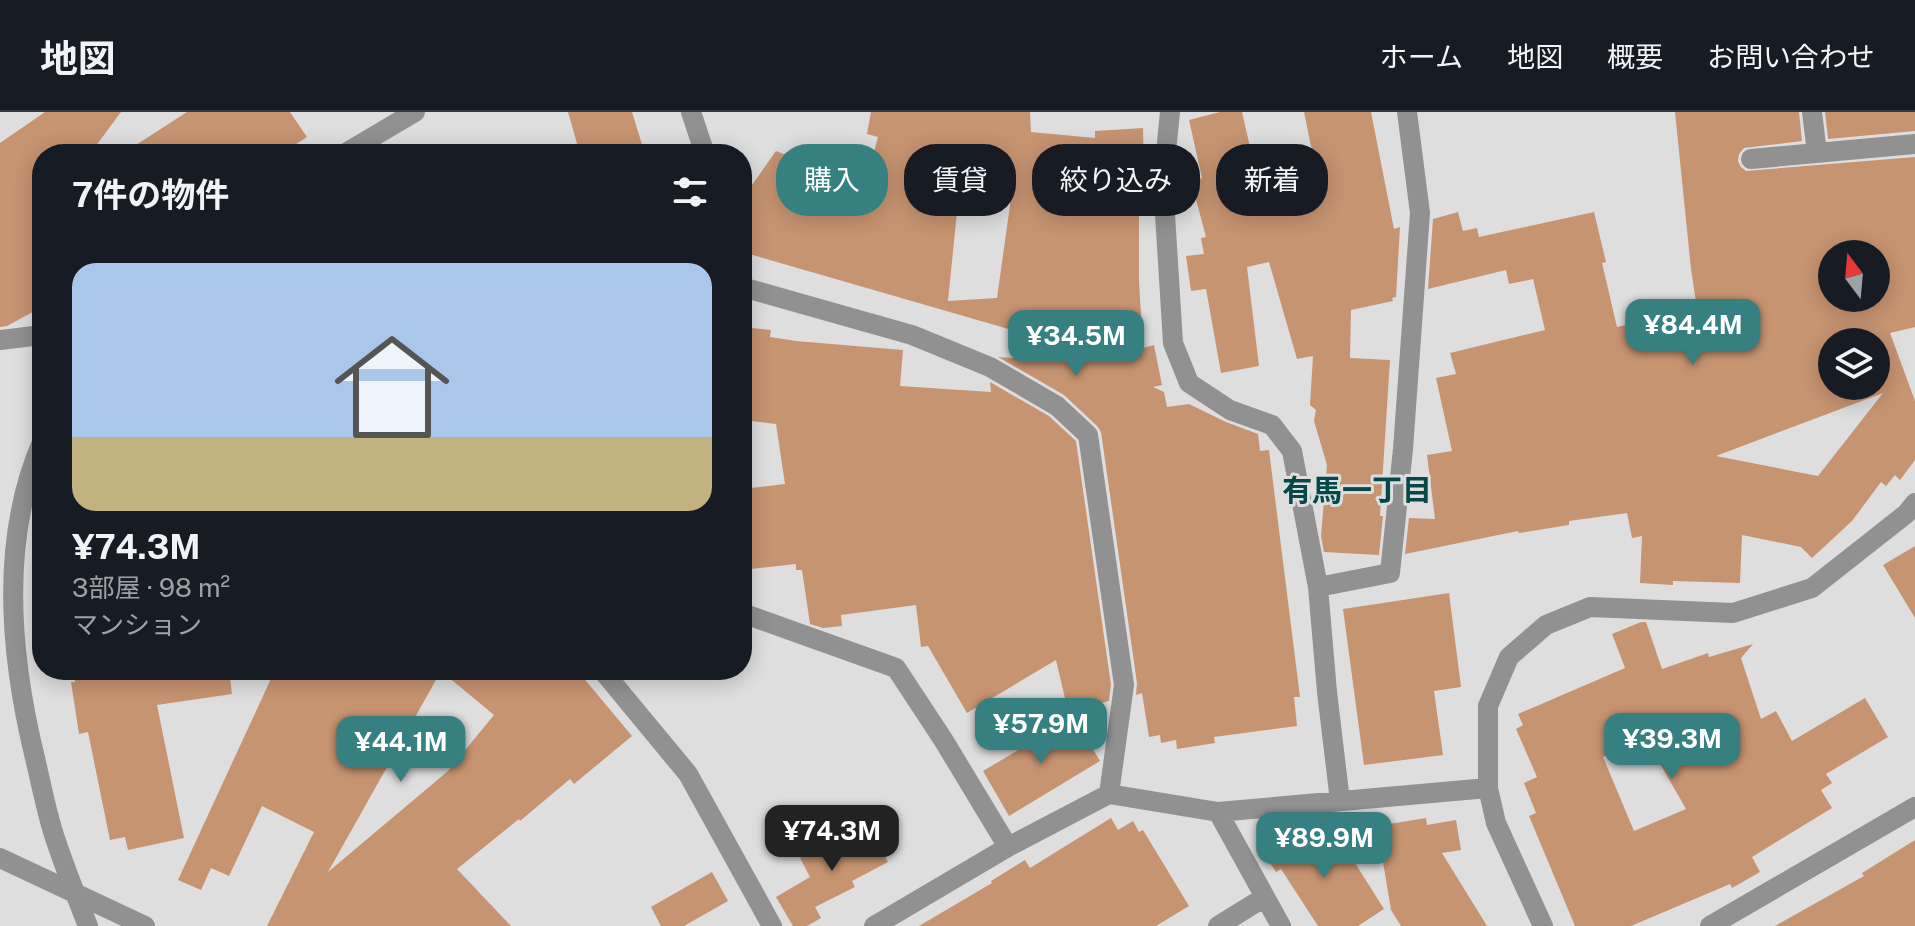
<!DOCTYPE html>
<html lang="ja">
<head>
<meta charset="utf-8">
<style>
  body { margin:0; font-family:"Public Sans","Noto Sans JP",sans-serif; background:#20242c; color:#f1f3f6; height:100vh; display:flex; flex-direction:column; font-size:30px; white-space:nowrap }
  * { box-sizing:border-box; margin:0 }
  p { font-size:26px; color:#9ea1a6 }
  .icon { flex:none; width:44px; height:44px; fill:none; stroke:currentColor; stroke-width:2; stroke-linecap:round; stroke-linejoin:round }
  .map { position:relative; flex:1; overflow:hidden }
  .side { position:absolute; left:32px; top:32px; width:720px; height:536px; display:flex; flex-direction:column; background:#171b24; border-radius:32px; box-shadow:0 4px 20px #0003 }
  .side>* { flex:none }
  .hud { position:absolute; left:776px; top:32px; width:760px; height:72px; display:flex; gap:16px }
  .needle { width:52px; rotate:344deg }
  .tools { position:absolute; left:1818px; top:128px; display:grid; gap:16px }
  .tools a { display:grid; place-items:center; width:72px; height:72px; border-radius:50%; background:#171b24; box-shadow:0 4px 20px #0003; font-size:40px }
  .price { position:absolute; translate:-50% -68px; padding:0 18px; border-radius:16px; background:#378082; color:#fff; font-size:26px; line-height:52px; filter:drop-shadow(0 2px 4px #0008) }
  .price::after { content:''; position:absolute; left:50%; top:48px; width:24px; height:18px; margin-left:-12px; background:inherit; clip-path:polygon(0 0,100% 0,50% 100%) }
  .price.on { background:#222; color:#fff }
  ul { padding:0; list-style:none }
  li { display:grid; align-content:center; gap:16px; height:424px; padding:0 40px }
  li span { display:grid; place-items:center; height:248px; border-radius:24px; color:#555 }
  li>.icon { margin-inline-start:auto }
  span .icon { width:144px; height:144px; fill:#fffc; stroke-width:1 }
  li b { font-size:34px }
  h2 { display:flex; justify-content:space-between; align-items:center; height:96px; padding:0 40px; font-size:34px }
  .pill { padding:0 28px; border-radius:32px; background:#171b24; box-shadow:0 4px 20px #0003; font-size:28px; line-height:72px }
  .pill.on { background:#378082; color:#fff }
  header { display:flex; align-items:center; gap:48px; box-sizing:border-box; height:112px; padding:0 40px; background:#171b24; border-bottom:2px solid #363941 }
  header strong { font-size:38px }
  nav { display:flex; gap:44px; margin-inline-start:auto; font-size:28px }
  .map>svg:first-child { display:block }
  .building { fill:#c79471; fill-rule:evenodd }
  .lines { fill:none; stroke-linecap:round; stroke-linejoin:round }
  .minor { stroke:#929191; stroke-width:20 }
  .labels { text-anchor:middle; stroke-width:6; stroke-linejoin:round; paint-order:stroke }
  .neighbourhood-label { font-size:30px; font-weight:bold; fill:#05484a; stroke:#dededf }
</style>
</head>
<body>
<header>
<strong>地図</strong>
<nav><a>ホーム</a><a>地図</a><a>概要</a><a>お問い合わせ</a></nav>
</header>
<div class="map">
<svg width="1915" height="814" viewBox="0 0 1915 814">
  <rect width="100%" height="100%" fill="#dededf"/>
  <!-- building -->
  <path class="building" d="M 45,0 L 121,0 L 90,42 L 42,42 L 42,195 L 7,214 L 0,215 L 0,31 Z
    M 187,0 L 290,0 L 307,25 L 281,42 L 122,42 Z
    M 568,0 L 632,0 L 645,42 L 580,42 Z
    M 871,0 L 1030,0 L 1031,20 L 1095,26 L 1095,19 L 1143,16 L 1144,63 L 1140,64 L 1141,89 L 1139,89 L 1139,169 L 1143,236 L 1154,233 L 1162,273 L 1153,275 L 1164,280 L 1167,295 L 1189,292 L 1226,310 L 1258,322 L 1260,339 L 1269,338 L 1300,585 L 1294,585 L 1297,614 L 1214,625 L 1215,631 L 1177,637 L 1176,628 L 1161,631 L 1160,623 L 1149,625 L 1142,581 L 1136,583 L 1137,571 L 1101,320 L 1097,314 L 1064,283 L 998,245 L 1079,250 L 1081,238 L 746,141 L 742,101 L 747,80 L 776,39 L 801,49 L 799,65 L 810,67 L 807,86 L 858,99 L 878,25 L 867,22 ZM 959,80 L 1011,86 L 997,186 L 948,189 Z
    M 1220,0 L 1242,0 L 1256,61 L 1314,49 L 1304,0 L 1371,0 L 1394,117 L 1400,115 L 1396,185 L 1392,186 L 1393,189 L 1351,198 L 1350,246 L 1390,248 L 1380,404 L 1383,404 L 1379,443 L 1324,440 L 1321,424 L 1327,353 L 1314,309 L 1316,298 L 1310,293 L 1313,244 L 1297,247 L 1269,150 L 1247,155 L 1259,254 L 1221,261 L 1206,177 L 1191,179 L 1186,144 L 1204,142 L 1201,126 L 1206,125 L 1191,69 L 1202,66 L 1189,8 Z
    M 1675,0 L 1799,0 L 1802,29 L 1744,36 L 1739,42 L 1738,49 L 1741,55 L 1746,59 L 1915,45 L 1915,215 L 1890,221 L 1915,289 L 1915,348 L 1900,368 L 1895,363 L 1886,374 L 1881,370 L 1852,409 L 1812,446 L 1801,435 L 1742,423 L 1740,471 L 1673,469 L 1673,473 L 1640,471 L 1642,424 L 1632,426 L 1627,401 L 1569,409 L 1569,413 L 1519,421 L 1518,419 L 1405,442 L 1409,406 L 1435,407 L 1427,343 L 1452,339 L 1436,266 L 1456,262 L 1450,241 L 1545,218 L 1533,167 L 1509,172 L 1506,158 L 1428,177 L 1433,107 L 1458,100 L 1463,119 L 1477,116 L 1479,125 L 1594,100 L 1606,150 L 1602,151 L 1617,215 L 1697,197 L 1691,157 ZM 1832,142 L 1876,142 L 1876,186 L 1832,186 ZM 1832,230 L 1876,230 L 1876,274 L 1832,274 ZM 1883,281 L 1818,364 L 1716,344 Z
    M 1825,0 L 1915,0 L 1915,19 L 1828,27 Z
    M 742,215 L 771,218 L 770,225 L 796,229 L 903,238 L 900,274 L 991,280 L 990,270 L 1049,304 L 1076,329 L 1111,573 L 1109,589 L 1068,599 L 1056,548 L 967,601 L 928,534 L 921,535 L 916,493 L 841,503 L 842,514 L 823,516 L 810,512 L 802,458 L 796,458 L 796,452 L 742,458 L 742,377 L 785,372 L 776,312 L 742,308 Z
    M 1915,434 L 1915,506 L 1883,453 Z
    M 1449,481 L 1461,575 L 1434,579 L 1443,643 L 1364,653 L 1343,497 Z
    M 1641,510 L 1646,510 L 1662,557 L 1708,541 L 1709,545 L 1753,532 L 1741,546 L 1761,607 L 1776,599 L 1792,629 L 1865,586 L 1888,625 L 1826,662 L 1832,671 L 1821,678 L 1832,696 L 1752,745 L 1760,760 L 1732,776 L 1730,772 L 1631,814 L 1575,814 L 1529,704 L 1536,701 L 1524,671 L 1537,665 L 1516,617 L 1523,613 L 1518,602 L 1625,556 L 1612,522 ZM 1646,627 L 1686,697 L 1634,719 L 1603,645 Z
    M 73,558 L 229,558 L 232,582 L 157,593 L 184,726 L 128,738 L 125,725 L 110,728 L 88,620 L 79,622 L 71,570 L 75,570 Z
    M 275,558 L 577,558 L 632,624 L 574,672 L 570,667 L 520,709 L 519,707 L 457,757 L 511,814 L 267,814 L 314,720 L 262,694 L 229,764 L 211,756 L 201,778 L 178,768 ZM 441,559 L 494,603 L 448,659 L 328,760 Z
    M 1074,605 L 1100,649 L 1009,704 L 983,659 Z
    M 1111,706 L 1118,718 L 1133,709 L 1139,720 L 1143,718 L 1189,794 L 1156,814 L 919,814 L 992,771 L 991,769 L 1025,748 L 1030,756 Z
    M 1426,706 L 1427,713 L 1456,708 L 1461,738 L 1442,741 L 1487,814 L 1401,814 L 1391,798 L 1377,714 Z
    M 867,710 L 888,750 L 852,769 L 855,775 L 815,795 L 821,806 L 807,814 L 793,814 L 776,785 L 810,765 L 800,746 Z
    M 1324,715 L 1329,746 L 1350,743 L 1384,797 L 1358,814 L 1318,814 L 1281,757 L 1276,760 L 1260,735 L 1283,720 L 1290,732 L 1309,719 L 1312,722 Z
    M 1915,728 L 1915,814 L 1775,814 L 1864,764 L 1862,761 Z
    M 712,760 L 728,789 L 684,814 L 661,814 L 651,795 Z"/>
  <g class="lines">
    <!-- minor -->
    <path class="minor" d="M 691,0 L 705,42
      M 1170,0 L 1163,70 L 1173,231 L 1189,271 L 1230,298 L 1272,313 L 1292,339 L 1318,475 L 1327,580 L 1340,689
      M 1812,0 L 1817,41
      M 344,42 L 415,0
      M 1751,47 L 1915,32
      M 742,175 L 912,223 L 990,255 L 1057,294 L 1088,323 L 1124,573 L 1109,682
      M 0,228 L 42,223
      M 42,330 C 0,427 10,544 35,646 C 41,671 46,698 54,723 C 64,754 76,784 88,814
      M 1318,475 L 1390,461 L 1403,337 L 1420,101 L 1407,0
      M 742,501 L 896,556 L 944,629 L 1008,735
      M 602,558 L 688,662 L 772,814
      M 1218,700 L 1281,814
      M 0,746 L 145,814
      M 874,814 L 1008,735 L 1109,682 L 1218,700 L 1488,676
      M 1218,814 L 1265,785
      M 1543,814 L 1496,711 L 1488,676 L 1488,594 L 1509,545 L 1546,513 L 1590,495 L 1733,501 L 1812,476 L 1906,402 L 1915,391
      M 1710,814 L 1915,695"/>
  </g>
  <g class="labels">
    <!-- neighbourhood labels -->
    <g class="neighbourhood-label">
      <text x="1357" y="389">有馬一丁目</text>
    </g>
  </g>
</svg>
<div class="tools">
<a><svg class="needle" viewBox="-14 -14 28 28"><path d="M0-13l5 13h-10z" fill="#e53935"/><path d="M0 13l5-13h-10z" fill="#9ea1a6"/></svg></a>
<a><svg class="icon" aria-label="layers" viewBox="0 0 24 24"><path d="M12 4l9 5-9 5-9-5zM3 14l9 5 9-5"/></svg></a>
</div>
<b class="price" style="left:1693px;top:255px">¥84.4M</b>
<b class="price" style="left:1076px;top:266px">¥34.5M</b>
<b class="price" style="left:1041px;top:654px">¥57.9M</b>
<b class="price" style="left:1672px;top:669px">¥39.3M</b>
<b class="price" style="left:401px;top:672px">¥44.1M</b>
<b class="price on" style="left:832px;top:761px">¥74.3M</b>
<b class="price" style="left:1324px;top:768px">¥89.9M</b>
<div class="hud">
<a class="pill on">購入</a>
<a class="pill">賃貸</a>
<a class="pill">絞り込み</a>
<a class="pill">新着</a>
</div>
<section class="side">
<h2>7件の物件<svg class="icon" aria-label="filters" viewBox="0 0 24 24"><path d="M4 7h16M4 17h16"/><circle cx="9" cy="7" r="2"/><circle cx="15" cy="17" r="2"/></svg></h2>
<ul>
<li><span style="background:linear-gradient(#a9c7e8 70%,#c2b280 0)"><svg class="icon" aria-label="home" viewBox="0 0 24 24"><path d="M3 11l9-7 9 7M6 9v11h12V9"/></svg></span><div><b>¥74.3M</b><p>3部屋 · 98 m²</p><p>マンション</p></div></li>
</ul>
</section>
</div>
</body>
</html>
